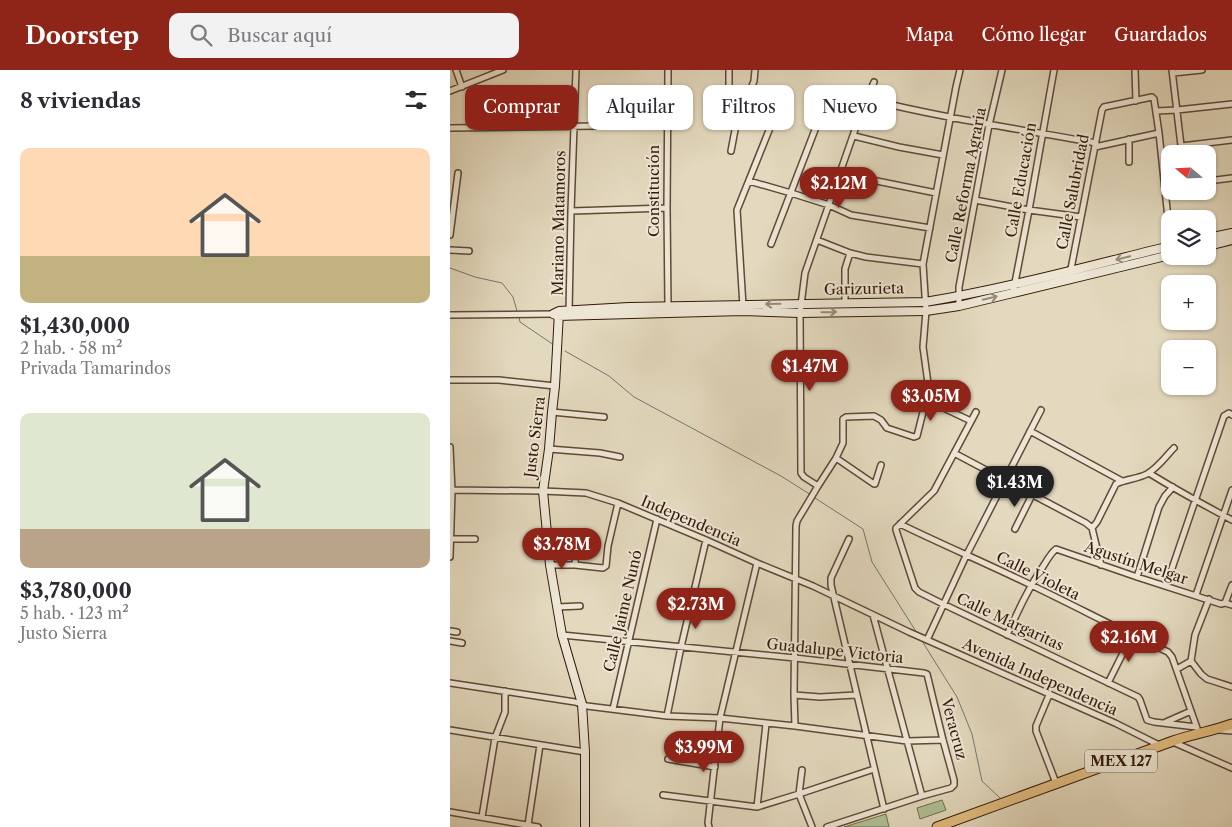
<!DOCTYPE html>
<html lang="es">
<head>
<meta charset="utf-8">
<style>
  body { margin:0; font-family:"Libre Caslon Text",serif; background:#f2f2f3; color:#2b2b33; height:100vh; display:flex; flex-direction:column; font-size:19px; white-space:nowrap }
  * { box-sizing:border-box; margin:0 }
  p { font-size:16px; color:#7c7c81 }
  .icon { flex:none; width:28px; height:28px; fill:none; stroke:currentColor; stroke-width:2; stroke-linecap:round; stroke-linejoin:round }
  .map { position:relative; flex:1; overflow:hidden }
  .sheet { display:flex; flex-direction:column; background:#fff; width:450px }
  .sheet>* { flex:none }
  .banner { position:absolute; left:15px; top:15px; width:475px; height:45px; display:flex; gap:10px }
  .needle { width:32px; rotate:289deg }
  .buttons { position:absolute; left:711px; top:75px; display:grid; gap:10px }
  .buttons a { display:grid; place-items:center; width:55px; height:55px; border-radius:10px; background:#fff; box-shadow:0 1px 4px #0004; font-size:25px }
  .price { position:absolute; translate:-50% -42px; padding:0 11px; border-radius:18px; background:#8f2418; color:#fff; font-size:16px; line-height:32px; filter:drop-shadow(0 1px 2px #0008) }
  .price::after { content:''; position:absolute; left:50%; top:30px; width:15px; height:11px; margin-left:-8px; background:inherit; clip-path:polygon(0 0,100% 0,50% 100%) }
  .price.current { background:#222; color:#fff }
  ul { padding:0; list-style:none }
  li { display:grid; align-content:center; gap:10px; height:265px; padding:0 20px }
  li span { display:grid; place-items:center; height:155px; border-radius:10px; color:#555 }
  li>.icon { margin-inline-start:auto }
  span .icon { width:90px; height:90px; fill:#fffc; stroke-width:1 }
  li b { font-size:21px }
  h2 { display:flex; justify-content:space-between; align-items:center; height:60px; padding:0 20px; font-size:21px }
  .pill { padding:0 18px; border-radius:10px; background:#fff; box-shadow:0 1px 4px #0004; font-size:18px; line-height:45px }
  .pill.current { background:#8f2418; color:#fff }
  header { display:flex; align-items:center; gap:30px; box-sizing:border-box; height:70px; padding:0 25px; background:#8f2418; color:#fff }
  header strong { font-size:24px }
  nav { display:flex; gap:28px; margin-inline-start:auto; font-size:18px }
  .search { width:350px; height:45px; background:#f2f2f3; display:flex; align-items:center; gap:12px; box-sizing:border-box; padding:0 18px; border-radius:10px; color:#7c7c81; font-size:19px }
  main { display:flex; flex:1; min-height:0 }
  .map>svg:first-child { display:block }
  .green { fill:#afc095; stroke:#716d4e }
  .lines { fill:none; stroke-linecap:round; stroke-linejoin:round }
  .stream { stroke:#6e7a6e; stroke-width:1 }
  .minor-casing { stroke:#5f4a36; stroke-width:8 }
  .secondary-casing { stroke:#331a08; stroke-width:10 }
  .primary-casing { stroke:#331a08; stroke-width:11 }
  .minor { stroke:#ede6d5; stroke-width:5 }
  .secondary { stroke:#ede6d5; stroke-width:8 }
  .primary { stroke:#e2bc7f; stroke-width:9 }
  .oneway { stroke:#998a79 }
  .labels { text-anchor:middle; stroke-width:4; stroke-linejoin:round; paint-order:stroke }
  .shield { fill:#ede6d5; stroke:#6b5746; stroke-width:1 }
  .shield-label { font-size:14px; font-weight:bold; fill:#331a08 }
  .street-label { font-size:15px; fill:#331a08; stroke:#ede6d5 }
</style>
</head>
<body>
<header>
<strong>Doorstep</strong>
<div class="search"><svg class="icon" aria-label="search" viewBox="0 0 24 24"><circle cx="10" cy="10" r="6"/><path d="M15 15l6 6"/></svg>Buscar aquí</div>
<nav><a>Mapa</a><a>Cómo llegar</a><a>Guardados</a></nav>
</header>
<main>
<section class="sheet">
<h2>8 viviendas<svg class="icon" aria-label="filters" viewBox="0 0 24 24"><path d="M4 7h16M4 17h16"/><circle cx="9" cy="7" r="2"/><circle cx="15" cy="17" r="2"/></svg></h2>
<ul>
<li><span style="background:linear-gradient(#ffd9b3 70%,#c2b280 0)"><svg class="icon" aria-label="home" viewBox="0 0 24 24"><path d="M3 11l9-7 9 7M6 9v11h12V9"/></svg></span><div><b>$1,430,000</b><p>2 hab. · 58 m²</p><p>Privada Tamarindos</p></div></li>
<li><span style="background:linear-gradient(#dfe7d0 75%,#b9a48a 0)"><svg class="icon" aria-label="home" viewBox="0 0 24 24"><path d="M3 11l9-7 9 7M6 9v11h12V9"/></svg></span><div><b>$3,780,000</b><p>5 hab. · 123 m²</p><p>Justo Sierra</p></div></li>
</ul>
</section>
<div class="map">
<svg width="782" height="757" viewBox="0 0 782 757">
  <rect width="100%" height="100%" fill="#e3d9be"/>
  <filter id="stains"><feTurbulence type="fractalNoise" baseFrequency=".004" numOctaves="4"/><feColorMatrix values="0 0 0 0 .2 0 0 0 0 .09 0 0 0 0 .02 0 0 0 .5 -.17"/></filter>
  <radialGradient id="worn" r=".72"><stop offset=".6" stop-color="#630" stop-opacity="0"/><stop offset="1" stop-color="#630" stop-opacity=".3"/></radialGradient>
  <!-- green -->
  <path class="green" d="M 492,730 L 496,740 L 470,749 L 467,738 Z
    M 436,744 L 439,757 L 394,757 Z"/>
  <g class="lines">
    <!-- stream -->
    <path class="stream" d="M 0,198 L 25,207 L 52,213 L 63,227 L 67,241
      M 69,247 L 70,252 L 104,275
      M 115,281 L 159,306 L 184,327 L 331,406 L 361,425
      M 365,428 L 413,459 L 422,492 L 467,563
      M 472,571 L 507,627 L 522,664 L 532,711 L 551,729"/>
    <!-- minor casing -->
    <g class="minor-casing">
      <path id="minor" d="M 6,0 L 12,17
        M 510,0 L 506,17 L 473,194 L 476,241 L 473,277 L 480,328 L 485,334 L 521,351
        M 685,0 L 686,31
        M 722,0 L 732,84
        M 723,3 L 752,0
        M 0,21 L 53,0
        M 279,27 L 279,0
        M 417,29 C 492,48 569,59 646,73
        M 706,41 L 727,40 L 782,34
        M 0,58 L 217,55
        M 404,66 L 449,77 L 493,85
        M 731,76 L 782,70
        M 645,77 L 709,63
        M 281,81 L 285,60 L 304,11 L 305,0
        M 679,92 L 679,69
        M 391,101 L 422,110 L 486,123
        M 299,111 L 341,123 L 379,135 L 401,145 L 480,158
        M 758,111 L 782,108
        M 525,130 L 579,140 L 631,147
        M 121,141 L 217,138
        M 0,165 L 8,103
        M 367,170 L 400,183 L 416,187 L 473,194
        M 321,174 L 373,39
        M 0,180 L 19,181
        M 619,209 L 652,40 L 654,37 L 702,27 L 704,29 L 709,63 L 720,167
        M 563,223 L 579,140 L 604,0
        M 395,234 L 395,199 L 400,183
        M 293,236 L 287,140 L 328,38
        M 509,236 L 509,217 L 539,55 L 552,0
        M 218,237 L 217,138 L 218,0
        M 119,243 L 121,141 L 126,0
        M 0,245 L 103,244
        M 0,310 L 49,310 L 105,316
        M 102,342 L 154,347
        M 526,342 L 484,421 L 446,458 L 446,460 L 465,518 L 469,522 L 493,534 L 688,627 L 690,630 L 697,650 L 704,652 L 746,657
        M 580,361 L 672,411
        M 0,377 L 2,421 L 0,487
        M 99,379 L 150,383 L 170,387
        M 504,383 L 636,453 L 642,458
        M 386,388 L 424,414 L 425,414 L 431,395
        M 699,403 C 726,420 754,435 782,450
        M 368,416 L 354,407 L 351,403 L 350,243 L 355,203 L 415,31 L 417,29 L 424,12
        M 0,420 L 93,421 L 136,423 L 168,433 L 256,470 L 307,493 L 363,516 L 459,562 L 665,653 L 711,676
        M 450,454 C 493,475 538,494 581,515 C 627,537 672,561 718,582 L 722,587 L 747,658
        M 642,458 L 647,452 L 666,414 C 676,409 687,409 697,404 C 708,398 716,386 724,378
        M 642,458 L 651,495
        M 565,459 L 582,425
        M 0,469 L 25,469
        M 399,469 L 381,508 L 381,515 L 434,739
        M 100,495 L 125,495 L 153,498 L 156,496 L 158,476 L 168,433
        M 125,495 L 126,467
        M 687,507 L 709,437 L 715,426 L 723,417
        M 716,516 L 774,346 L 779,343 L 782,345
        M 746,525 L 782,420
        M 775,533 L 782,515
        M 107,537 L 130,536
        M 423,545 L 472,726
        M 0,561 L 7,562
        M 112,565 L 345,588 L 474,603 L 477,604 L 493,670 L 504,710 L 504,715 L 501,718 L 472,726 L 377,757
        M 557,565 C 568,541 579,517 594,495 C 597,490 601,483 606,479 L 687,507 L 771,534 L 775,533 L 782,535
        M 477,570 L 516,486 L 591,340
        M 0,571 L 12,573
        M 741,591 L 745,565 L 759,529
        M 741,591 L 751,604 L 757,609 L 782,617
        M 727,599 L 741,591
        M 0,613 L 125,632 L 137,636 L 217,646 L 270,648 L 345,656 L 457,671 L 493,670
        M 658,613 L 682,565
        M 344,625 L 370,627 L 406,625
        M 599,625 L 586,656 L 586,661 L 606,713
        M 163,639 L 207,449
        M 217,646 L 231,577 L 256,470
        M 716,652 L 741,641
        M 345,656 L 344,625 L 346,456 L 347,451 L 368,416 L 386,388 L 393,373 L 393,349 L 396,347 L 424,346 L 431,350 L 437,358 L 464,367 L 467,366 L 475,334 L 480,328
        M 0,660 L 135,682
        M 770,660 L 782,661
        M 723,672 L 782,698
        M 218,689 L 265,697
        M 352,700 L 349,724 L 362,757
        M 213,725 L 307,737 L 349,724 L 424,699
        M 307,737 L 316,654
        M 0,742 L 88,757
        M 32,747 L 45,668 L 55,642 L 55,621
        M 78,755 L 90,675
        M 259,757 L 258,753 L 270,648 L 307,493"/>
    </g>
    <!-- secondary casing -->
    <g class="secondary-casing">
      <path id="secondary" d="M 758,168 L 782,163
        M 758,176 L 782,170
        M 109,242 L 105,316 L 102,342 L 99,379 L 93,421 L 100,495 L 112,565 L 132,634 L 135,682 L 135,757
        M 103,244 L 109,241 L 179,237 L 475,232 C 558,218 639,196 720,176
        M 107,246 L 293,241 L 350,243 L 476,241 L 509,236 L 563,223 L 720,185"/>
    </g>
    <!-- primary casing -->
    <g class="primary-casing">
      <path id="primary" d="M 487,757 C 565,728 645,700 723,671 C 743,664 763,661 782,654"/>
    </g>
    <!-- minor -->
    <use href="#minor" class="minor"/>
    <!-- secondary -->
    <use href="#secondary" class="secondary"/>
    <!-- primary -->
    <use href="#primary" class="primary"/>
  </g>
  <!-- one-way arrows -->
  <defs><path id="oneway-shaft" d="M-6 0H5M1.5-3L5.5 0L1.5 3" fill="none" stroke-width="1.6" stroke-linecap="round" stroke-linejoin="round" transform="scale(1.25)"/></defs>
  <g class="oneway">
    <use href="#oneway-shaft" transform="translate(673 188) rotate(166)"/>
    <use href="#oneway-shaft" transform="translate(540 228) rotate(-13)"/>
    <use href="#oneway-shaft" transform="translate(323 234) rotate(179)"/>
    <use href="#oneway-shaft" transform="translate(379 242) rotate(-1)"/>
  </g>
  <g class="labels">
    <!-- shield labels -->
    <rect class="shield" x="635" y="679.5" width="72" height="23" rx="4"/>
    <g class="shield-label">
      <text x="671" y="696">MEX 127</text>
    </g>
    <!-- street labels -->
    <g class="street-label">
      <text transform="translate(571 110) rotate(-80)" y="5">Calle Educación</text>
      <text transform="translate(516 115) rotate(-79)" y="5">Calle Reforma Agraria</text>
      <text transform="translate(204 121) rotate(-90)" y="5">Constitución</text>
      <text transform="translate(623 122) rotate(-79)" y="5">Calle Salubridad</text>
      <text transform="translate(109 153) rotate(-89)" y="5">Mariano Matamoros</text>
      <text transform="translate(414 219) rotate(-1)" y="5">Garizurieta</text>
      <text transform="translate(85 367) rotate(-83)" y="5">Justo Sierra</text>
      <text transform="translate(241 451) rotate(23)" y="5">Independencia</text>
      <text transform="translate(686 493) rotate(18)" y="5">Agustín Melgar</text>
      <text transform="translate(588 506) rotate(26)" y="5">Calle Violeta</text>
      <text transform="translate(173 541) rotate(-77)" y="5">Calle Jaime Nunó</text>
      <text transform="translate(560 552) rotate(25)" y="5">Calle Margaritas</text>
      <text transform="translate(385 581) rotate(6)" y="5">Guadalupe Victoria</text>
      <text transform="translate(590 607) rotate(24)" y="5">Avenida Independencia</text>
      <text transform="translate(504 659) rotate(75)" y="5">Veracruz</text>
    </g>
  </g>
  <rect width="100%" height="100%" filter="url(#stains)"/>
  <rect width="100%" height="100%" fill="url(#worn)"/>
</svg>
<div class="buttons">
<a><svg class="needle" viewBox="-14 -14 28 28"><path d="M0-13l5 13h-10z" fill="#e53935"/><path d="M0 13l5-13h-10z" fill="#7c7c81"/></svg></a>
<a><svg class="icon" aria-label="layers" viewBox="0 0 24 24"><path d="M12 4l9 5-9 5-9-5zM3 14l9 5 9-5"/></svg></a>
<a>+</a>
<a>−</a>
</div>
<b class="price" style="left:389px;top:139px">$2.12M</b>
<b class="price" style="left:360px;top:322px">$1.47M</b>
<b class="price" style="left:481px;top:352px">$3.05M</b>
<b class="price current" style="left:565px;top:438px">$1.43M</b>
<b class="price" style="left:112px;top:500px">$3.78M</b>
<b class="price" style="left:246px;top:560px">$2.73M</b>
<b class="price" style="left:679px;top:593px">$2.16M</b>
<b class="price" style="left:254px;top:703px">$3.99M</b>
<div class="banner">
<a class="pill current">Comprar</a>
<a class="pill">Alquilar</a>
<a class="pill">Filtros</a>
<a class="pill">Nuevo</a>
</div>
</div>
</main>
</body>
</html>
